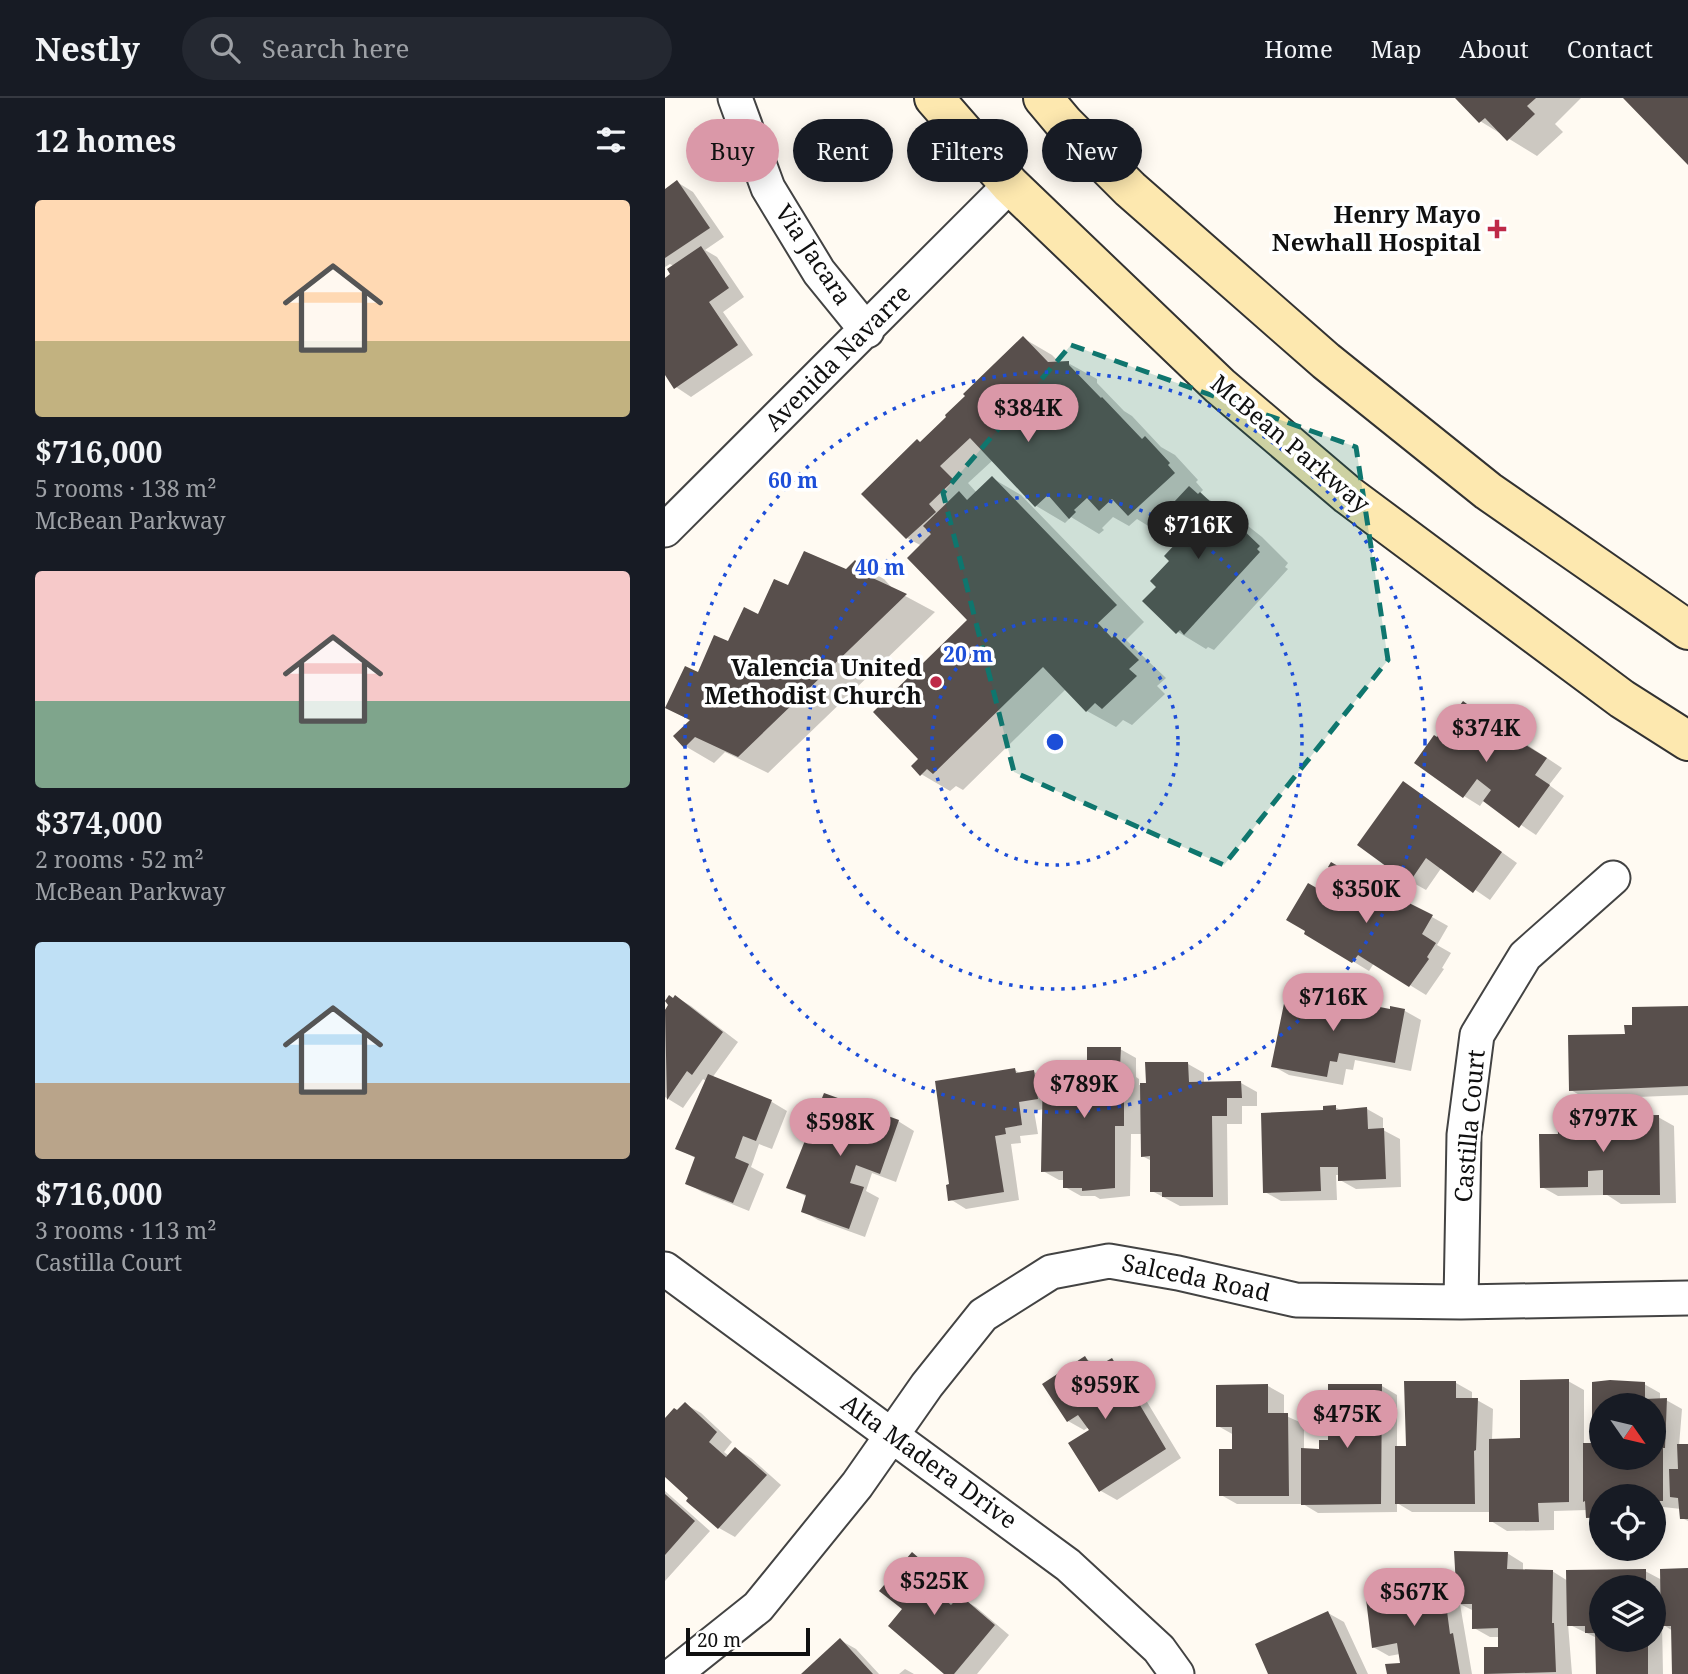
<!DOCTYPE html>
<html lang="en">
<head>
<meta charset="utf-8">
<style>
  body { margin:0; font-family:"Noto Serif",serif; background:#242831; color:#f1f3f6; height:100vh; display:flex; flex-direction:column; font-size:26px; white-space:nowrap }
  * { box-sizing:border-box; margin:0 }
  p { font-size:23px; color:#9ea1a6 }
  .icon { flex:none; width:38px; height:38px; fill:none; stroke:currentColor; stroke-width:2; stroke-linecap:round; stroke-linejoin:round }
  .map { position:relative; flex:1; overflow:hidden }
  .drawer { display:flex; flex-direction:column; background:#171b24; width:665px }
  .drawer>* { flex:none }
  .banner { position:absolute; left:21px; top:21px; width:665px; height:63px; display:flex; gap:14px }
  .needle { width:46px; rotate:124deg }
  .fabs { position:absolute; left:924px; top:1295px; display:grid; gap:14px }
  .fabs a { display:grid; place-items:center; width:77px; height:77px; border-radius:50%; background:#171b24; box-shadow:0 4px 18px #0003; font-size:35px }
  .scale { position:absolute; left:21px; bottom:18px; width:124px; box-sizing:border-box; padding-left:7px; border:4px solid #101010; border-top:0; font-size:19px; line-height:24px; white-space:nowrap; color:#101010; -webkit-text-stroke:5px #fff; paint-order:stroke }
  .price { position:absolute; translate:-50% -60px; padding:0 16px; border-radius:24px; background:#da98a8; color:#111; font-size:23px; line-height:46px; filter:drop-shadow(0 2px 4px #0008) }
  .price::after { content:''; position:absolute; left:50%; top:42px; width:21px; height:16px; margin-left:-10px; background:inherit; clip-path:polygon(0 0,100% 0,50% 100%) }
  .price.active { background:#222; color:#fff }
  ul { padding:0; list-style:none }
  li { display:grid; align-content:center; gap:14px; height:371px; padding:0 35px }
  li span { display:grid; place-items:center; height:217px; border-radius:7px; color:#555 }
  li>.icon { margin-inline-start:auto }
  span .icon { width:126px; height:126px; fill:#fffc; stroke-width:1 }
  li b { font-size:30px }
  h2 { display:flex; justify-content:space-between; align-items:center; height:84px; padding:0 35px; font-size:30px }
  .tag { padding:0 24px; border-radius:32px; background:#171b24; box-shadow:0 4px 18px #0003; font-size:24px; line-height:63px }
  .tag.active { background:#da98a8; color:#111 }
  header { display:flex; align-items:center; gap:42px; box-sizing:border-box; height:98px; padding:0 35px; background:#171b24; border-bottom:2px solid #363941 }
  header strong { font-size:33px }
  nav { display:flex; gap:38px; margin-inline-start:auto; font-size:24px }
  .search { width:490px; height:63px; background:#242831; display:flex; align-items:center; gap:18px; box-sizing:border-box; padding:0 24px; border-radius:38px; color:#9ea1a6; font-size:26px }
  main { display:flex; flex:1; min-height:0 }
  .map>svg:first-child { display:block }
  .shadow { fill:#0003; fill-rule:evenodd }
  .building { fill:#584f4c }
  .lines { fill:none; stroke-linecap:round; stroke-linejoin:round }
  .minor-casing { stroke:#434343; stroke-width:37 }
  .secondary-casing { stroke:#323232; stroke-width:42 }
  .minor { stroke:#fff; stroke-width:33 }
  .secondary { stroke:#fde8af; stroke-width:38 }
  .marked { fill:#0f766e; fill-opacity:0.2; stroke:#0f766e; stroke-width:5; stroke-dasharray:14 9; stroke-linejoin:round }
  .ring { fill:none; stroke:#1d4ed8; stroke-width:3.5; stroke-dasharray:3.5 7 }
  .poi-dot { fill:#be2948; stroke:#fff; stroke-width:2.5 }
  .labels { text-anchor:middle; stroke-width:7; stroke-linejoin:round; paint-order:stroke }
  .poi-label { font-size:24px; font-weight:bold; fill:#101010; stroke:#fff; text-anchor:end }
  .street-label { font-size:24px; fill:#101010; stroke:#fff }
  .centre { fill:#1d4ed8; stroke:#fff; stroke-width:3.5 }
  .ring-label { font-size:21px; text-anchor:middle; font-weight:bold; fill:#1d4ed8; stroke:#fff; stroke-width:7; stroke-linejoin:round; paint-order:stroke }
</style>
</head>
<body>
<header>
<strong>Nestly</strong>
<div class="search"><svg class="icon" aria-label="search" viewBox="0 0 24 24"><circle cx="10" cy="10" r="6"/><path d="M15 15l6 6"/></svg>Search here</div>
<nav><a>Home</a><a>Map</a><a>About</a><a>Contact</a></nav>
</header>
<main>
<section class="drawer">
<h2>12 homes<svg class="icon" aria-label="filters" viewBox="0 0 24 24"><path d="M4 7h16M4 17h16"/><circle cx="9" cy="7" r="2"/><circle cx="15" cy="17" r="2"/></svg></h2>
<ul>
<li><span style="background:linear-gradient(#ffd9b3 65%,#c2b280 0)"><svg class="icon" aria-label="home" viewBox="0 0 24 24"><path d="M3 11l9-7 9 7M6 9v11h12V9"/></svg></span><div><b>$716,000</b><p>5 rooms · 138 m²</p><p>McBean Parkway</p></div></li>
<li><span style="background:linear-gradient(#f6c9c9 60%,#7fa58c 0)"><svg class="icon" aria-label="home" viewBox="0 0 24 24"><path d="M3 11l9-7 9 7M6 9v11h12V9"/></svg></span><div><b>$374,000</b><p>2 rooms · 52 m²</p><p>McBean Parkway</p></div></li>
<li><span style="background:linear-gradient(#bfe0f5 65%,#b9a48a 0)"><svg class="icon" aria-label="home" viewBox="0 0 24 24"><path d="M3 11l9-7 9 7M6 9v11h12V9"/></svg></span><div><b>$716,000</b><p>3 rooms · 113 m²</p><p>Castilla Court</p></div></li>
</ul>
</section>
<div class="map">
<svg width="1023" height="1576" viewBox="0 0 1023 1576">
  <rect width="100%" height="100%" fill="#fffaf2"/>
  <!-- shadow -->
  <path class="shadow" d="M 793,0 L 916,0 L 890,26 L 898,34 L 872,58 L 815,23 Z
    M 12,84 L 28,94 L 59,139 L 40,152 L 52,159 L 79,199 L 58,214 L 88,257 L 26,299 L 11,289 L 0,274 L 0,182 L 7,177 L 9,168 L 5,166 L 0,169 L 0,93 Z
    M 358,240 L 387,257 L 395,265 L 403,265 L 432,281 L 432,285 L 459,313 L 467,318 L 496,349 L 510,357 L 533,382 L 531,384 L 538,392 L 534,396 L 564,413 L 597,439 L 623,465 L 620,469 L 623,471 L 549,552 L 543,549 L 541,551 L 513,534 L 493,489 L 517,442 L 501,426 L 493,434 L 472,421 L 464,428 L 448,419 L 437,430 L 439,432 L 434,436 L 406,419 L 400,425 L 368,406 L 328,362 L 303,385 L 312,395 L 327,380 L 356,397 L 479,524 L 461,542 L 501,580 L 492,588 L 500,596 L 467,627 L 458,622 L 451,629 L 422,613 L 401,591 L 298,692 L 291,688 L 285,693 L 256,676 L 255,661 L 305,522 L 257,448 L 242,440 L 256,346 Z
    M 190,465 L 219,481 L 229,492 L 270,514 L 103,675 L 60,654 L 49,665 L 20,648 L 26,623 L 2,610 L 64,546 L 124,489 L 181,473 Z
    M 799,605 L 897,670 L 884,687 L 899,698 L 871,737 L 819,702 L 815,708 L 799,698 L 772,641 Z
    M 739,685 L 852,765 L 825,802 L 777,769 L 761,792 L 745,783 Z
    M 680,770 L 783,828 L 772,847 L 786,855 L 777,870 L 779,871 L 761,897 L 709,865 L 704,873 L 641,835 Z
    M 11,899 L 26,908 L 73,944 L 47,980 L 107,1004 L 122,1013 L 107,1051 L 94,1046 L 86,1069 L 99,1076 L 84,1113 L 37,1094 L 22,1085 L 32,1061 L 12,1050 L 41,983 L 38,981 L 18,1010 L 0,999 L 0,912 Z
    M 727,910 L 740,913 L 756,922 L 746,973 L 690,962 L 688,972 L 681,971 L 678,987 L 624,977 L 608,968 L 727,913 Z
    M 1023,910 L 1023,997 L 921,1001 L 906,992 L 961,938 Z
    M 455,951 L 471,960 L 471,979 L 474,981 L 474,987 L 483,987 L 523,966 L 539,975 L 539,985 L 576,985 L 592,994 L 592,1008 L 577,1008 L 577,1026 L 562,1026 L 563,1107 L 515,1108 L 487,1093 L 487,1063 L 477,1058 L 477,1036 L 466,1036 L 465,1098 L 435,1101 L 430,1098 L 416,1098 L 400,1089 L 400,1082 L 394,1082 L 378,1073 L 379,1011 L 369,1013 L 373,1036 L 355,1038 L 356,1045 L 346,1046 L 354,1102 L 301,1111 L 285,1101 L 350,972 L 356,976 L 369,974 L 380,980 L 424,972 Z
    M 670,1009 L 679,1014 L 702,1011 L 718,1020 L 718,1032 L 735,1041 L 736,1089 L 691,1091 L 675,1082 L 675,1077 L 671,1077 L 672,1102 L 616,1103 L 600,1094 L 660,1014 Z
    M 993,1019 L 1009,1028 L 1011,1105 L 956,1106 L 939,1095 L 939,1097 L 893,1098 L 877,1089 L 894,1037 Z
    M 233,1023 L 249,1033 L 231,1084 L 207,1075 L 201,1093 L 214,1100 L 200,1139 L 153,1122 L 138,1113 L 142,1099 L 123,1089 Z
    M 420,1260 L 435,1269 L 447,1262 L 462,1271 L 516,1360 L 452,1402 L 436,1393 L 426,1332 L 424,1329 L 419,1332 L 403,1323 Z
    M 903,1283 L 919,1292 L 919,1347 L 936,1347 L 936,1360 L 989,1360 L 989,1307 L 936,1307 L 936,1331 L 929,1327 L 928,1286 L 979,1286 L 995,1295 L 995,1302 L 1001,1302 L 1017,1311 L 1014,1348 L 1023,1348 L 1023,1423 L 1017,1420 L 1016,1411 L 989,1408 L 989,1398 L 936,1398 L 936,1427 L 922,1419 L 922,1412 L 889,1413 L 889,1432 L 842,1433 L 826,1423 L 826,1414 L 747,1414 L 732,1405 L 732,1414 L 653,1415 L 638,1406 L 572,1406 L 556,1397 L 569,1353 L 569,1337 L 553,1328 L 603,1288 L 619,1297 L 619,1317 L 639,1326 L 639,1352 L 656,1353 L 717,1288 L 732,1297 L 732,1350 L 743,1350 L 791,1285 L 807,1294 L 807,1302 L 812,1302 L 828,1311 L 827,1342 L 857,1342 Z
    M 20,1306 L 36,1315 L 67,1344 L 59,1354 L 64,1358 L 71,1351 L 86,1360 L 116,1387 L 70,1439 L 54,1430 L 0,1378 L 0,1323 Z
    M 0,1393 L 45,1433 L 0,1483 Z
    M 842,1455 L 858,1465 L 858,1473 L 887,1473 L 903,1483 L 980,1473 L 997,1482 L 1023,1472 L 1023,1576 L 1009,1576 L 1008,1533 L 997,1526 L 998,1576 L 932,1576 L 932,1540 L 903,1526 L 907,1576 L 821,1576 L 821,1550 L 835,1550 L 835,1539 L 825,1539 L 809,1530 L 809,1513 L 795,1506 L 807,1576 L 723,1576 L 737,1567 L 735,1556 L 724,1558 L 708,1549 L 778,1485 L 793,1494 ZM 936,1489 L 989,1489 L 989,1542 L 936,1542 Z
    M 247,1457 L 263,1466 L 294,1492 L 285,1503 L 289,1507 L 295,1500 L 311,1509 L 344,1537 L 312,1576 L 282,1576 L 240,1511 Z
    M 663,1515 L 679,1524 L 703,1576 L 605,1576 Z
    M 175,1542 L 191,1551 L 214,1576 L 138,1576 Z
    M 240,1571 L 249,1576 L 234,1576 Z"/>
  <!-- building -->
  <path class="building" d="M 790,0 L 871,0 L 862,8 L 870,16 L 842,43 L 820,20 L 814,25 Z
    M 958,0 L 1023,0 L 1023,67 Z
    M 12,82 L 45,130 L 0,160 L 0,91 Z
    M 36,148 L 64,190 L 44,204 L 73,247 L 9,291 L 0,277 L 0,180 L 5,176 L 2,171 Z
    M 358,238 L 383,264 L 404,263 L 404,267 L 436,300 L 437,299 L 477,341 L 480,338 L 505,365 L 503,367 L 510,375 L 463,418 L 447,401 L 434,413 L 422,400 L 409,412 L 411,414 L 404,421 L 383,397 L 370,409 L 305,340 L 275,368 L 289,382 L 264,406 L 271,414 L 241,441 L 196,396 L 252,341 L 255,344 L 281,319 L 280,317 L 300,298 L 298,296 Z
    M 327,378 L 452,507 L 433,525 L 447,540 L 449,537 L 474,562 L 464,571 L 472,578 L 437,611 L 430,605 L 421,614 L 378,569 L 268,676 L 262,671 L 255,678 L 246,668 L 253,661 L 208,614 L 302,522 L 242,460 L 266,436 L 258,428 L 294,393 L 302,402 Z
    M 524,388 L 533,396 L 535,394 L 550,408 L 551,406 L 595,448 L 592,451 L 595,454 L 519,537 L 515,532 L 511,536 L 477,503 L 491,489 L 485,483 L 504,463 L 499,458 L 514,442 L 493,421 Z
    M 139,453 L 181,471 L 190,462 L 201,474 L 199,476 L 242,496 L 73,659 L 30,639 L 19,650 L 8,638 L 25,622 L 0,610 L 20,568 L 33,574 L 49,537 L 63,543 L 79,509 L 93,516 L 109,481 L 123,487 Z
    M 798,603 L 841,635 L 882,660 L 870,677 L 885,687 L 854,730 L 818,703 L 826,692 L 812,681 L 798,700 L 749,665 L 769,637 L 772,639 Z
    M 738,683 L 837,754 L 808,795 L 761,760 L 744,785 L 692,747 Z
    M 666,764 L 678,771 L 680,767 L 724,795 L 768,817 L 757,836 L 771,845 L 762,859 L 764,861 L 744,889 L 693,857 L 687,865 L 639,836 L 640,833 L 621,822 L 643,785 L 662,796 L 674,775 L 663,769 Z
    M 622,891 L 725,911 L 725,908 L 740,911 L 730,965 L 674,955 L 672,964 L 665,963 L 662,979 L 606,969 Z
    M 4,897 L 8,900 L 10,897 L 58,934 L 27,977 L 22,973 L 2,1002 L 0,912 L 3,907 L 0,903 Z
    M 1023,908 L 1023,988 L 904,993 L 903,937 L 960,936 L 959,927 L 967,927 L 967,909 Z
    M 422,949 L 456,949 L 455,970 L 459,970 L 459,1028 L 450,1028 L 450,1090 L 417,1093 L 417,1090 L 398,1090 L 398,1073 L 376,1074 L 378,970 L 422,971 Z
    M 480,964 L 523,964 L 524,984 L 576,983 L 577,1000 L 562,1000 L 562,1018 L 547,1018 L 548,1099 L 497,1099 L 497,1094 L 485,1094 L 485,1058 L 476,1059 L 475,985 L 481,985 Z
    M 350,970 L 351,975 L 369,972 L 373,1001 L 354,1004 L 357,1027 L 340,1030 L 341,1036 L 330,1038 L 339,1094 L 283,1103 L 281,1087 L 284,1086 L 270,983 Z
    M 43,976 L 107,1002 L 91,1043 L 78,1038 L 70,1060 L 84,1066 L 68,1105 L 20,1086 L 30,1059 L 10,1051 Z
    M 159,995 L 234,1022 L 215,1076 L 191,1067 L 185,1085 L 199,1089 L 184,1131 L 136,1114 L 141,1097 L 121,1090 Z
    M 671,1007 L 671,1012 L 702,1009 L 703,1031 L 719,1030 L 721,1081 L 673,1083 L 673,1069 L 655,1069 L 656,1093 L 598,1095 L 596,1015 L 658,1012 L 658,1008 Z
    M 942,1016 L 942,1018 L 994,1017 L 995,1097 L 938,1097 L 938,1072 L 923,1073 L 923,1089 L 875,1090 L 874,1036 L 893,1036 L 892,1017 Z
    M 420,1258 L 428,1271 L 447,1260 L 501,1351 L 434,1394 L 403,1345 L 424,1332 L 413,1317 L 402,1324 L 377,1286 Z
    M 904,1281 L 904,1404 L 873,1405 L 874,1424 L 824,1424 L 824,1341 L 855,1340 L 855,1282 Z
    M 945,1282 L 980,1284 L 980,1301 L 1002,1300 L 1000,1350 L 998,1350 L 998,1403 L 989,1403 L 989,1398 L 936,1398 L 936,1419 L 921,1420 L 920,1403 L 918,1404 L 918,1345 L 936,1345 L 936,1360 L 989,1360 L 989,1307 L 936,1307 L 936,1327 L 927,1328 L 927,1284 Z
    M 739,1283 L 791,1283 L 791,1300 L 813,1300 L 811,1352 L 809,1353 L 810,1406 L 730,1406 L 730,1348 L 741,1348 Z
    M 603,1286 L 603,1315 L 623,1315 L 624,1398 L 554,1398 L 554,1351 L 567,1351 L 567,1329 L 551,1329 L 551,1287 Z
    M 663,1286 L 717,1286 L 716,1406 L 636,1407 L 636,1350 L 654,1351 L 654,1342 L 663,1342 Z
    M 20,1304 L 52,1334 L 44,1344 L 61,1359 L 70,1349 L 102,1377 L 53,1431 L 21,1403 L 23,1400 L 0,1379 L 0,1320 L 9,1310 L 12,1312 Z
    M 1012,1346 L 1023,1346 L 1023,1421 L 1015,1421 L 1013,1400 L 1005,1399 L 1004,1371 L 1013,1371 Z
    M 0,1396 L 30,1423 L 0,1457 Z
    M 789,1453 L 843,1454 L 842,1471 L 888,1472 L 887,1525 L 889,1525 L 891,1574 L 819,1576 L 819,1549 L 833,1549 L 833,1530 L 807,1531 L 807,1506 L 792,1506 Z
    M 247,1454 L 279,1482 L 270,1493 L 286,1507 L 295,1497 L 330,1527 L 289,1576 L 279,1576 L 223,1528 L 237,1511 L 214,1493 Z
    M 1023,1470 L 1023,1576 L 1007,1576 L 1006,1528 L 996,1528 L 995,1471 Z
    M 981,1471 L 981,1489 L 936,1489 L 936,1542 L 983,1542 L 983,1576 L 931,1576 L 930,1535 L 920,1535 L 920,1528 L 902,1528 L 901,1472 Z
    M 778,1483 L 785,1536 L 788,1535 L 795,1576 L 722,1576 L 720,1566 L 735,1565 L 732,1545 L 707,1550 L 700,1493 Z
    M 663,1513 L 692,1576 L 603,1576 L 590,1546 Z
    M 175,1540 L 208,1576 L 136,1576 Z"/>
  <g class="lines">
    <!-- minor casing -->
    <g class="minor-casing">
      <path id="minor" d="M 70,0 L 103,90 L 154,174 L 202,233
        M 0,432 L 345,87
        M 0,1171 L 403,1467 L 494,1551 L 512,1576
        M 796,1204 L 799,1037 L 812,937 L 860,858 L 948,780
        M 9,1576 L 93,1509 L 192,1387 L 262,1287 L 318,1217 L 386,1174 L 444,1163 L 513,1175 L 631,1202 L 796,1204 L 1023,1200"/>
    </g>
    <!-- secondary casing -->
    <g class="secondary-casing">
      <path id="secondary" d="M 269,0 L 345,87 L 555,288 L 683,397 L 957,601 L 1023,643
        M 378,0 L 399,25 L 465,91 L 661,263 L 823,393 L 1023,532"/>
    </g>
    <!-- minor -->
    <use href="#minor" class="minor"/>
    <!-- secondary -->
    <use href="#secondary" class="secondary"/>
  </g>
  <!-- marked area -->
  <path class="marked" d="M 406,247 L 691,349 L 723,562 L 559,767 L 349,674 L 278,395 Z"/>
  <!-- distance rings -->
  <g class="ring">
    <circle cx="390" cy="644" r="123"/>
    <circle cx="390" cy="644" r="247"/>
    <circle cx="390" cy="644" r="370"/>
  </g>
  <!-- markers -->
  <g class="poi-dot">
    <path d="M828.5 120.5h7v7h7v7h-7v7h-7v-7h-7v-7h7z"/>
    <circle cx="271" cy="584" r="7"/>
  </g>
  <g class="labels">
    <!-- poi labels -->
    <g class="poi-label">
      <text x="816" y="125">Henry Mayo<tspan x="816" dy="28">Newhall Hospital</tspan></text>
      <text x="257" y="578">Valencia United<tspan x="257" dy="28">Methodist Church</tspan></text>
    </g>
    <!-- street labels -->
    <g class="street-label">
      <text transform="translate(148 157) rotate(56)" y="8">Via Jacara</text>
      <text transform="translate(173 260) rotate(-45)" y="8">Avenida Navarre</text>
      <text transform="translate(625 346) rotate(40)" y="8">McBean Parkway</text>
      <text transform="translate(805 1028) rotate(-85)" y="8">Castilla Court</text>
      <text transform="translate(531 1180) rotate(12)" y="8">Salceda Road</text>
      <text transform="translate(264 1364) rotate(36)" y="8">Alta Madera Drive</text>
    </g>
  </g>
  <circle cx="390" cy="644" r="10" class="centre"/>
  <g class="ring-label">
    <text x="128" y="390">60 m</text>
    <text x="215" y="477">40 m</text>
    <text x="303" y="564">20 m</text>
  </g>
</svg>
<div class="fabs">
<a><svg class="needle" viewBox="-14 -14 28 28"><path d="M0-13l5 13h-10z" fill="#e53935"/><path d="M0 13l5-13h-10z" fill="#9ea1a6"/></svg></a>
<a><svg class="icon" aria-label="locate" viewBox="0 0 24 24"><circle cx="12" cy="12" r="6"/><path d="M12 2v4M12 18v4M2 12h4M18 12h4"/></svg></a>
<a><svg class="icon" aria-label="layers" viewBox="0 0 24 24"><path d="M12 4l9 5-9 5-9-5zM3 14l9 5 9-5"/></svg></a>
</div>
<div class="scale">20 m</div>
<b class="price" style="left:363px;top:346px">$384K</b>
<b class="price active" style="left:533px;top:463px">$716K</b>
<b class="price" style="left:821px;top:666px">$374K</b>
<b class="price" style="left:701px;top:827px">$350K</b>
<b class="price" style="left:668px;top:935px">$716K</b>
<b class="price" style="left:419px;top:1022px">$789K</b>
<b class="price" style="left:938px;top:1056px">$797K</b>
<b class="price" style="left:175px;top:1060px">$598K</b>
<b class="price" style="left:440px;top:1323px">$959K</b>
<b class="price" style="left:682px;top:1352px">$475K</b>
<b class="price" style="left:269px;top:1519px">$525K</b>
<b class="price" style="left:749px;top:1530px">$567K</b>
<div class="banner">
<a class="tag active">Buy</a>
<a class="tag">Rent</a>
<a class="tag">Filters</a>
<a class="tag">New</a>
</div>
</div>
</main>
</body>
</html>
